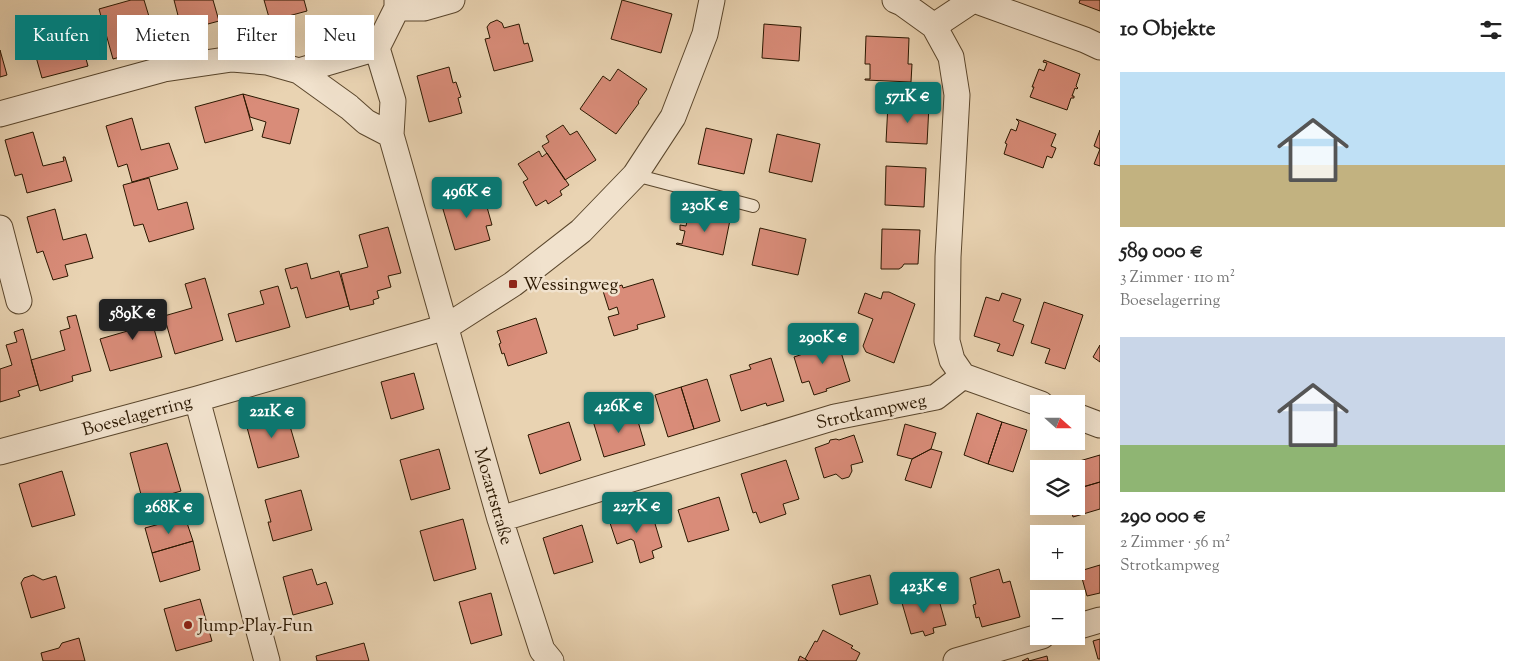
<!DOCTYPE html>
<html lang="de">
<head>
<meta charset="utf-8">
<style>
  body { margin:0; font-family:"Sorts Mill Goudy",serif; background:#f6f6f6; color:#222; height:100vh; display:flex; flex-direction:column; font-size:19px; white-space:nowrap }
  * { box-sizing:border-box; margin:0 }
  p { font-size:16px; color:#767676 }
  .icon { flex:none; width:28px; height:28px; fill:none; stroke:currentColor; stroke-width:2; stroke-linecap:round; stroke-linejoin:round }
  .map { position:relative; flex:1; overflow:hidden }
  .sheet { display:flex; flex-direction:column; background:#fff; width:425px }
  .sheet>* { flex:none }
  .hud { position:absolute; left:15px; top:15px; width:475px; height:45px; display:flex; gap:10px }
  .needle { width:32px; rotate:111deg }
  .fabs { position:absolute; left:1030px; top:395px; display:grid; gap:10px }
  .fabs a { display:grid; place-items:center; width:55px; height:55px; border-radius:0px; background:#fff; box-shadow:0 5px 20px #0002; font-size:25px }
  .price { position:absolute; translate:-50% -42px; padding:0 11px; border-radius:5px; background:#0f766e; color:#fff; font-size:16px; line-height:32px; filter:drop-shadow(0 1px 2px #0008) }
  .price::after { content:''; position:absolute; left:50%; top:30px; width:15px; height:11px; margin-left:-8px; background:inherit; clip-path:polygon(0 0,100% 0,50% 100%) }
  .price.active { background:#222; color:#fff }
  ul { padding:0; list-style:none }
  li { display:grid; align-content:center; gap:10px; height:265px; padding:0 20px }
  li span { display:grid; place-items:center; height:155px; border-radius:0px; color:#555 }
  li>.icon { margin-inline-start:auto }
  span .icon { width:90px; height:90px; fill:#fffc; stroke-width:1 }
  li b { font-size:21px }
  h2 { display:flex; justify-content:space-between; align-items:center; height:60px; padding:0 20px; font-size:21px }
  .chip { padding:0 18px; border-radius:0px; background:#fff; box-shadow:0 5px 20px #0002; font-size:18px; line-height:45px }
  .chip.active { background:#0f766e; color:#fff }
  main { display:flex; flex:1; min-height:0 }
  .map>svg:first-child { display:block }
  .building { fill:#d98c79; stroke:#2a1700 }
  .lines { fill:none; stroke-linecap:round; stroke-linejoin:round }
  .service-casing { stroke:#5a462c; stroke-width:14 }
  .minor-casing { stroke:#5a462c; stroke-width:27 }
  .service { stroke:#f1e2cd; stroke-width:12 }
  .minor { stroke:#f1e2cd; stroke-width:25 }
  .poi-dot { fill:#8f2418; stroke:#f1e2cd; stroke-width:2 }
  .labels { text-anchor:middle; stroke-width:5; stroke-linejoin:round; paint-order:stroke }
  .poi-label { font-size:18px; fill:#2a1700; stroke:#f1e2cd; text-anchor:start }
  .street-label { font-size:18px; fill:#2a1700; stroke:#f1e2cd }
</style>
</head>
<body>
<main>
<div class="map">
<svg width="1100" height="661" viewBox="0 0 1100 661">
  <rect width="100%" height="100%" fill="#e9d3b2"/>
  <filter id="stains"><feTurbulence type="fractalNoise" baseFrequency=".004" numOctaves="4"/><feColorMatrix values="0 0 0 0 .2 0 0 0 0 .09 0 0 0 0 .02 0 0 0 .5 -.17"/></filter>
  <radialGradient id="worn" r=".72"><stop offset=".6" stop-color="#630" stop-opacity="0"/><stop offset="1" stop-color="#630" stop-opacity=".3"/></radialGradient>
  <!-- building -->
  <path class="building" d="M 131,0 L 144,0 L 158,46 L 113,59 L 99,9 Z
    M 174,0 L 213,0 L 219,21 L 182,31 Z
    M 264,0 L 304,0 L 307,11 L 270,21 Z
    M 622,0 L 672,14 L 661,53 L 611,39 Z
    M 1080,0 L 1100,0 L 1100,11 L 1079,3 Z
    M 497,20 L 502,23 L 504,28 L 519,24 L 524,44 L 528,43 L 533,61 L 494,71 L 485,39 L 490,38 L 487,27 L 490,23 Z
    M 764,24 L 801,27 L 799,61 L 762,58 Z
    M 78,30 L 88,66 L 42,78 L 32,43 Z
    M 866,36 L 909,38 L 908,64 L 912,64 L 911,82 L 865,80 L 865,79 L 870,79 L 870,64 L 865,64 Z
    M 0,50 L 7,75 L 0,77 Z
    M 1044,60 L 1080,74 L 1076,86 L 1078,88 L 1077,89 L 1075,88 L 1072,96 L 1074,96 L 1074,98 L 1071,98 L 1067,110 L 1030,97 L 1034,87 L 1032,87 L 1039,69 L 1044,71 L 1047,63 L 1043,62 Z
    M 449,67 L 453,83 L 456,82 L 461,97 L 458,98 L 462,113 L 429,122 L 417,76 Z
    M 618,69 L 647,89 L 638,102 L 639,103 L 616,134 L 580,109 L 603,76 L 610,81 Z
    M 243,94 L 253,130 L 205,143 L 195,107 Z
    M 243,94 L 299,109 L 290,144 L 262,137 L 266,122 L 250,117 Z
    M 888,104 L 929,105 L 927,144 L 886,142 Z
    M 132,118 L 141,150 L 169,143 L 178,169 L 132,182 L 127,164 L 118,167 L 106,126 Z
    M 1016,119 L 1056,134 L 1051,146 L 1056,148 L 1052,158 L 1047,156 L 1043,168 L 1004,154 L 1007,144 L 1005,143 L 1011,129 L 1016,131 L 1019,122 Z
    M 563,125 L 570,135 L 577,131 L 596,160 L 565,180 L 542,146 L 549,142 L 546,136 Z
    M 706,128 L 752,139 L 744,174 L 698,164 Z
    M 1100,130 L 1100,166 L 1094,164 L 1100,149 L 1094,146 Z
    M 33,132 L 43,166 L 64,161 L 63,157 L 65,157 L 72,181 L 27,193 L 22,174 L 15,176 L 5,140 Z
    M 777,134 L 820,144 L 812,182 L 769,172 Z
    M 539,151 L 542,157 L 547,153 L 569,185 L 560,191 L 562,195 L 548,204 L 546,200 L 536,206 L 523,182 L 528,179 L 518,164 Z
    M 886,166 L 926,168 L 924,207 L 885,205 Z
    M 149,178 L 158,210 L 187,202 L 194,229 L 149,242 L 143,224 L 134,226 L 123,185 Z
    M 475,189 L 480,202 L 485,200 L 492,225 L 486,226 L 490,240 L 455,250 L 440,199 Z
    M 55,209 L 63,240 L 86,234 L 93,258 L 65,265 L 68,276 L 53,280 L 43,251 L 37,253 L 27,217 Z
    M 684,209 L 730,220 L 723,255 L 676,244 L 677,243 L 682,244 L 685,231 L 680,230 L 680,225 L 686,226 L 689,212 L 684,211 Z
    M 388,227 L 401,273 L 388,276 L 391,287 L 377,291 L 379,298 L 373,300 L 374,304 L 350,310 L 341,274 L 368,267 L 359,235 Z
    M 760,228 L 806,239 L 798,275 L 752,265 Z
    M 882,229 L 920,230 L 918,264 L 904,264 L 902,267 L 899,269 L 881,269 Z
    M 307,263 L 311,279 L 339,271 L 349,306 L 306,318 L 297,287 L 291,289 L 285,269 Z
    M 205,278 L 223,340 L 175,354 L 164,316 L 192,308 L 185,284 Z
    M 653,279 L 665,317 L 637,325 L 638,329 L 614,336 L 608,317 L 619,314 L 617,307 L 609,310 L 603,291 L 622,285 L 623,288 Z
    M 278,286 L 290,327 L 236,342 L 228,314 L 264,304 L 260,291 Z
    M 883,292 L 889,292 L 915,304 L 894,363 L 866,352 L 863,346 L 873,319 L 858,313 L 865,293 L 881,299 Z
    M 1002,293 L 1021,299 L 1013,321 L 1024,325 L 1013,356 L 997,351 L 1000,344 L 974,336 L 986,297 L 999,301 Z
    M 1044,302 L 1083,315 L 1065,369 L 1045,363 L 1050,349 L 1031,343 Z
    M 147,304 L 162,357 L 110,371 L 100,339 L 131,330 L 126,309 Z
    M 76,315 L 91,371 L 72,376 L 73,381 L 40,391 L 31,360 L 65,350 L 60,331 L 70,328 L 67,317 Z
    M 536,318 L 547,353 L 508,366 L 504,353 L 502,354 L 499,344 L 501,343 L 497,331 Z
    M 23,329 L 38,385 L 18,391 L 20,396 L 0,402 L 0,369 L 12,365 L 6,345 L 17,342 L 14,332 Z
    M 835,333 L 850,381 L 826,389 L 827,391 L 814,395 L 809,381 L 802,383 L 794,357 L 812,351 L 809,342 Z
    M 1100,345 L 1100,362 L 1093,357 Z
    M 771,358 L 784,401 L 767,406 L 766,403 L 741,411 L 730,375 L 751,369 L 749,365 Z
    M 414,373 L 424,409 L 391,419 L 381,382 Z
    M 707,379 L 720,421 L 694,429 L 681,387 Z
    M 681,387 L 694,429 L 668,437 L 655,395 Z
    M 634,408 L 645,445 L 604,457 L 593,421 L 612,415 L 613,420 L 633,414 L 632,409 Z
    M 285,409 L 299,457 L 258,468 L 245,420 Z
    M 977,413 L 1002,422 L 988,464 L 964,455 Z
    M 569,422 L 581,460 L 540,474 L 528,435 Z
    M 1002,422 L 1027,430 L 1013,472 L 988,464 Z
    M 905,424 L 936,433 L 931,449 L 912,459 L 897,455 Z
    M 854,435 L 863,462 L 851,465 L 852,471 L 849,477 L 842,479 L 836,474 L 824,478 L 815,448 L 829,443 L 830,440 L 836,439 L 839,440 Z
    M 167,443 L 181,491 L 143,502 L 130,453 Z
    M 439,449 L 450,489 L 411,500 L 400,460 Z
    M 931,449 L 942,452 L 931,488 L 905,480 L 912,459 Z
    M 1100,455 L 1100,482 L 1076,489 L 1076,469 L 1059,469 L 1059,467 Z
    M 786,460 L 799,499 L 783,504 L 786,514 L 760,523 L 756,512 L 753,513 L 741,474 Z
    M 62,471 L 75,515 L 32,527 L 19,484 Z
    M 1100,482 L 1100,509 L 1073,517 L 1070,506 L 1076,506 L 1076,489 Z
    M 301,490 L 312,530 L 273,541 L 268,522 L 271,522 L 265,500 Z
    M 719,497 L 729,530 L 688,542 L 678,510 Z
    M 639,510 L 641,519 L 644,521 L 653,517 L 662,547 L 652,551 L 654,558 L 640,563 L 634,541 L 631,539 L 617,544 L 609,520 L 616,517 L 619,512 L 624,515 Z
    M 185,517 L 193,541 L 152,553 L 145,528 Z
    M 463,519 L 476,569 L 434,581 L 420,531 Z
    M 582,525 L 593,562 L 554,574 L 543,538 Z
    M 193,541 L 200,570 L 160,582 L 152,553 Z
    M 1100,565 L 1100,593 L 1087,596 L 1080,571 Z
    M 312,569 L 317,585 L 326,582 L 333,604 L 293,615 L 283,577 Z
    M 999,569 L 1003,583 L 1010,581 L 1020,617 L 982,627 L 979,617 L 976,618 L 973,605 L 976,604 L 970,578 Z
    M 33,575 L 43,580 L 56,576 L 65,608 L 31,618 L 21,583 L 24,578 Z
    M 870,575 L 878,604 L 840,615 L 832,585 Z
    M 491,593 L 502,635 L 471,644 L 459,602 Z
    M 937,593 L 946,625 L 933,628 L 934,633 L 925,636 L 923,631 L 911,634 L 902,603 Z
    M 200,599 L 212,641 L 176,651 L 164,609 Z
    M 823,630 L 853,646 L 851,648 L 860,653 L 856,661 L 808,661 L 805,659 L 815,641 L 817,642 Z
    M 79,638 L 85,661 L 43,661 L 41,653 L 59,648 L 62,643 Z
    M 1100,639 L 1100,659 L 1098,659 L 1093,641 Z
    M 364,643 L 369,661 L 317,661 L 316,656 Z
    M 800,656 L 805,659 L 808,661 L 798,661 Z
    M 1047,656 L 1048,661 L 1022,661 L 1028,658 L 1029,661 Z"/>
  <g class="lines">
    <!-- service casing -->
    <g class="service-casing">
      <path id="service" d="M 635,175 L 753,206"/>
    </g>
    <!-- minor casing -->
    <g class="minor-casing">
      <path id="minor" d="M 397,0 L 397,8 L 377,48 L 393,101 L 391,135 L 500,519 L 542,650 L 551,661
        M 974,0 L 1085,40 L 1100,47
        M 397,8 L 424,8 L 452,0
        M 934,26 L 973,0
        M 299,71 L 377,48
        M 0,114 L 164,69 L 232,59 L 267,62 L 299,71 L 349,107 L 366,122 L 391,135
        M 0,228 L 19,301
        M 963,376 L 1041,404
        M 197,399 L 267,661
        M 1076,416 L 1100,425
        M 0,452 L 197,399 L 446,327 L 513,284 L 581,231 L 635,175 L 673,117 L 705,34 L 712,0
        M 500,519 L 835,417 L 936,397 L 963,376 L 952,360 L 947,341 L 948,257 L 957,95 L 951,57 L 934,26 L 902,3 L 895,0
        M 1076,627 L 1100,620
        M 956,661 L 1042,636"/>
    </g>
    <!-- service -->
    <use href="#service" class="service"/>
    <!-- minor -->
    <use href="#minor" class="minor"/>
  </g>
  <!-- markers -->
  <g class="poi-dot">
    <rect x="508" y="279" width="10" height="10" rx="2.5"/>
    <circle cx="188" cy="625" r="5"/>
  </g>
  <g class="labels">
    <!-- poi labels -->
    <g class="poi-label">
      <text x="523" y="290">Wessingweg</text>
      <text x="198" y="631">Jump-Play-Fun</text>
    </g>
    <!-- street labels -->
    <g class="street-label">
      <text transform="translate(871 411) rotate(-12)" y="6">Strotkampweg</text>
      <text transform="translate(137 415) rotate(-15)" y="6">Boeselagerring</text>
      <text transform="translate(494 496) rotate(74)" y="6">Mozartstraße</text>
    </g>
  </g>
  <rect width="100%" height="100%" filter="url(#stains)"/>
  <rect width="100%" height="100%" fill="url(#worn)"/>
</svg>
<div class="fabs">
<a><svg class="needle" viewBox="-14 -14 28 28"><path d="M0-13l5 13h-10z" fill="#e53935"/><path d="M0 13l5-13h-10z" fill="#767676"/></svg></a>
<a><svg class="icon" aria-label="layers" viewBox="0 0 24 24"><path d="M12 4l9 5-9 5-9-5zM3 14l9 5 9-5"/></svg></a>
<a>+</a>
<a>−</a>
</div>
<b class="price" style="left:908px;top:124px">571K €</b>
<b class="price" style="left:467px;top:219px">496K €</b>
<b class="price" style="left:705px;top:233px">230K €</b>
<b class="price active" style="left:133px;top:341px">589K €</b>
<b class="price" style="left:823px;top:365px">290K €</b>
<b class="price" style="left:619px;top:434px">426K €</b>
<b class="price" style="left:272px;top:439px">221K €</b>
<b class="price" style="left:637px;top:534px">227K €</b>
<b class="price" style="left:169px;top:535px">268K €</b>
<b class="price" style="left:924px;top:614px">423K €</b>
<div class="hud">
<a class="chip active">Kaufen</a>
<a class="chip">Mieten</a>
<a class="chip">Filter</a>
<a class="chip">Neu</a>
</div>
</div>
<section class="sheet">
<h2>10 Objekte<svg class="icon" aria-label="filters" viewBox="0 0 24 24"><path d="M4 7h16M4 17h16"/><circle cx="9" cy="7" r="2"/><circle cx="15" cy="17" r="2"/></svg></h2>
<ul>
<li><span style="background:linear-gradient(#bfe0f5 60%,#c2b280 0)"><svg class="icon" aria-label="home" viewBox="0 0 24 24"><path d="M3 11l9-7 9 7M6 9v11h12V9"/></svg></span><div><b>589 000 €</b><p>3 Zimmer · 110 m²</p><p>Boeselagerring</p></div></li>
<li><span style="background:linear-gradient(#c9d6e8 70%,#8fb573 0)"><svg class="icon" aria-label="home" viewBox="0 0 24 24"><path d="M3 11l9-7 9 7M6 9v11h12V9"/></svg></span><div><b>290 000 €</b><p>2 Zimmer · 56 m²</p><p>Strotkampweg</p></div></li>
</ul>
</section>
</main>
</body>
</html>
